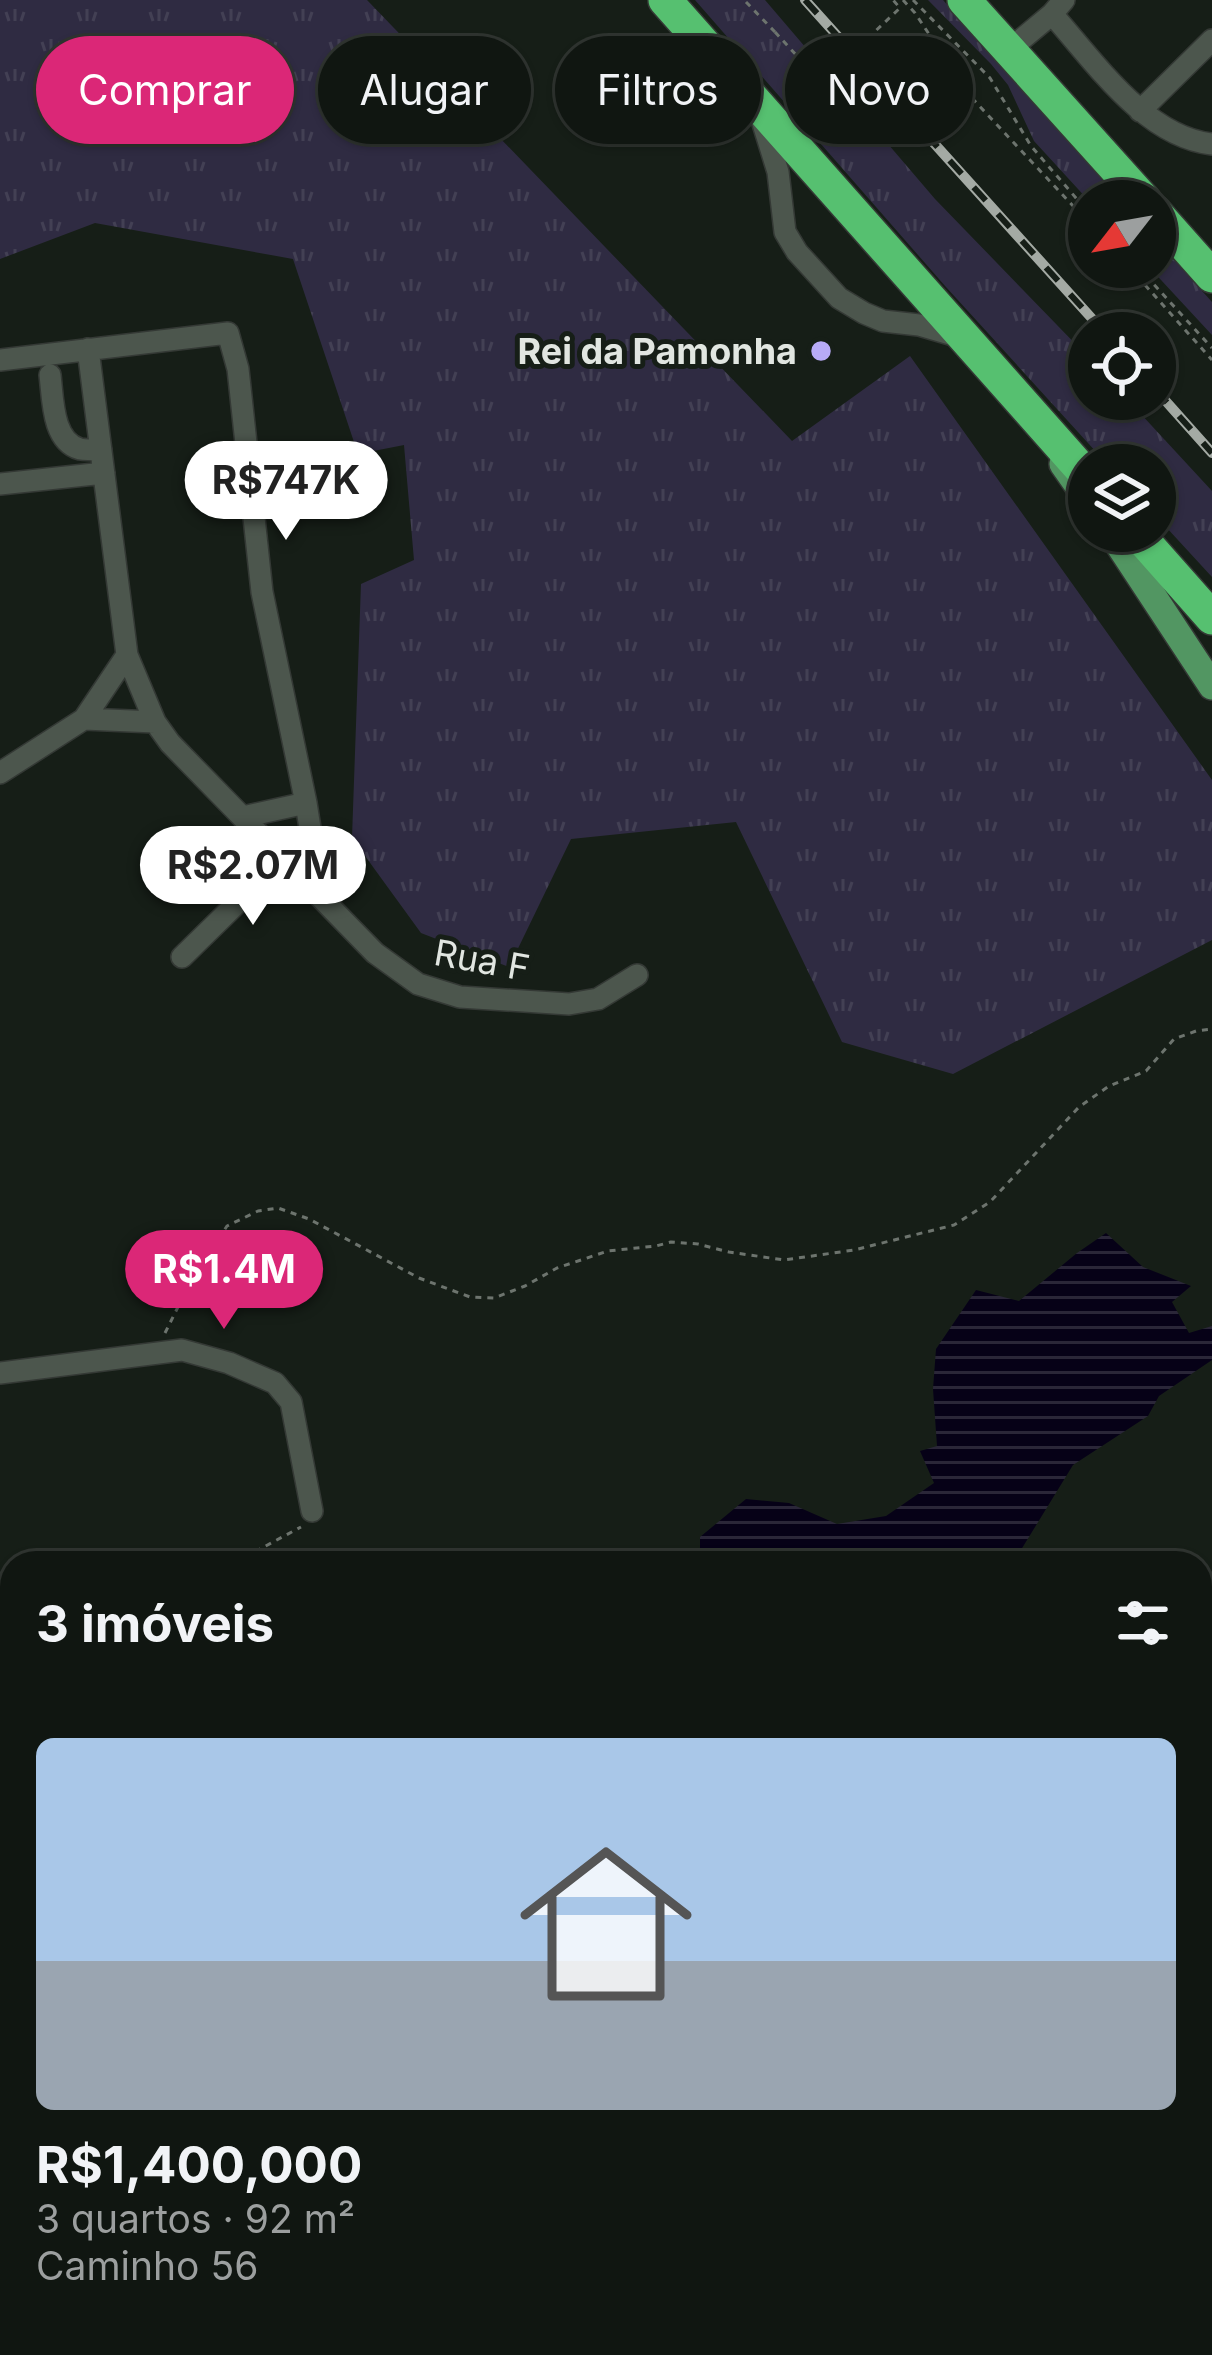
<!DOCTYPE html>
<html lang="pt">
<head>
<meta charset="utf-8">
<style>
  body { margin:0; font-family:Inter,sans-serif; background:#1e231f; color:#f1f3f6; height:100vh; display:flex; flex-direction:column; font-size:45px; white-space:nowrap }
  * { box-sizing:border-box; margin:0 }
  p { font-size:39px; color:#9c9f9f }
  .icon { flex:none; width:66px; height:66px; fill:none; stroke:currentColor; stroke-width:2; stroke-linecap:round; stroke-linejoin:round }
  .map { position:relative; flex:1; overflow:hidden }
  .side { position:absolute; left:0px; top:1551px; width:1212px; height:804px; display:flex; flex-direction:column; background:#101611; border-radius:36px 36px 0 0; box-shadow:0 3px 9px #0004,0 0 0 3px #303531 }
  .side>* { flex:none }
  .banner { position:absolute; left:36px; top:36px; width:1140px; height:108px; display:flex; gap:24px }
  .needle { width:78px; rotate:239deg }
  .fabs { position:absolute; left:1068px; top:180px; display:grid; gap:24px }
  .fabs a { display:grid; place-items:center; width:108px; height:108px; border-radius:50%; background:#101611; box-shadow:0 3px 9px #0004,0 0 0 3px #303531; font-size:60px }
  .price { position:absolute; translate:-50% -102px; padding:0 27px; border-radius:42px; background:#fff; color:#222; font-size:39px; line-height:78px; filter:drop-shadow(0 3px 6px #0008) }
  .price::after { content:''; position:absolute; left:50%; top:72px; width:36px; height:27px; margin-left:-18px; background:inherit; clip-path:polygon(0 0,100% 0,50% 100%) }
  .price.active { background:#db2777; color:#fff }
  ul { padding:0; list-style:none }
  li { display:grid; align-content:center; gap:24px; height:636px; padding:0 36px }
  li+li { border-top:3px solid #303531 }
  li span { display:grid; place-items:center; height:372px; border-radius:18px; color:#555 }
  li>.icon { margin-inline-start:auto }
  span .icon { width:216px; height:216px; fill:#fffc; stroke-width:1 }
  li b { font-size:51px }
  h2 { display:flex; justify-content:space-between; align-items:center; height:144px; padding:0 36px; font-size:51px }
  .pill { padding:0 42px; border-radius:54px; background:#101611; box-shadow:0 3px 9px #0004,0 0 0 3px #303531; font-size:42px; line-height:108px }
  .pill.active { background:#db2777; color:#fff }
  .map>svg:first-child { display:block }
  .grass { fill:url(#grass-tufts) }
  .water { fill:url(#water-rules) }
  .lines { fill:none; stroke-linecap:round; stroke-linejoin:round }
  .stream { stroke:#060117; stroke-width:6 }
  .minor-casing { stroke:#343935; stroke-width:24 }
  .major-casing { stroke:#343935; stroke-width:30 }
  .highway-casing { stroke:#343935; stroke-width:36 }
  .path { stroke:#6d746e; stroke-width:3; stroke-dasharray:6 6; stroke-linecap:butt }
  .minor { stroke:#4c564d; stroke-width:21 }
  .major { stroke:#529662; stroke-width:27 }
  .highway { stroke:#56c070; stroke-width:33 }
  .rail-casing { stroke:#a4aaa4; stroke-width:10 }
  .rail { stroke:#161e17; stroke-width:6; stroke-dasharray:18; stroke-linecap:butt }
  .path-bridge { stroke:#6d746e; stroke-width:3; stroke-dasharray:6 6; stroke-linecap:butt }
  .poi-dot { fill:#b8abf7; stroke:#161e17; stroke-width:4.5 }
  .labels { text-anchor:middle; stroke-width:10; stroke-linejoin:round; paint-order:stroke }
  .poi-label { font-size:36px; font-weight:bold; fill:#e1e6e1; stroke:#161e17; text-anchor:end }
  .street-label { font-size:36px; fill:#e1e6e1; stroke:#161e17 }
</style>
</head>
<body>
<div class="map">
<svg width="1212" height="2355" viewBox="0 0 1212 2355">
  <defs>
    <pattern id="grass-tufts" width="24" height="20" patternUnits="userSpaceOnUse" patternTransform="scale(3)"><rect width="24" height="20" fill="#2f2b42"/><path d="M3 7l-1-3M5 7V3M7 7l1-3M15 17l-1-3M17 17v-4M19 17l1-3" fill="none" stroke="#434054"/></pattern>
    <pattern id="water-rules" width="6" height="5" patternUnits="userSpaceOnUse" patternTransform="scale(3)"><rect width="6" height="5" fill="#060117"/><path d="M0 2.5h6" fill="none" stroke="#2a2638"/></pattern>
  </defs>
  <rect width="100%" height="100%" fill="#161e17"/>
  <!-- grass -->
  <path class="grass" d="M 0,0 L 367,0 L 792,441 L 910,356 L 1212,780 L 1212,940 L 953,1074 L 842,1042 L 736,822 L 571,839 L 509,967 L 421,933 L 352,838 L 361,584 L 414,560 L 404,445 L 358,454 L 293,259 L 95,223 L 0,259 Z
    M 695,0 L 765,0 L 935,199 L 1089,358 L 1089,399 L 1127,399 L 1212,491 L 1212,577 L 1155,515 L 1155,465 L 1108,465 L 946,287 Z
    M 928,0 L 943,0 L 1121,201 L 1089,201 L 1034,141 L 1008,85 L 991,64 Z
    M 1155,239 L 1212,302 L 1212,335 L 1149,267 L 1155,267 Z"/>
  <!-- water -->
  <path class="water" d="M 1106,1233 L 1143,1267 L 1191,1286 L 1172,1302 L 1189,1333 L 1212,1326 L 1212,1360 L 1159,1396 L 1148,1416 L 1073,1465 L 1013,1563 L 700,1563 L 700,1537 L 746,1499 L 789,1503 L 837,1524 L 886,1516 L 934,1483 L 920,1451 L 937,1446 L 933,1389 L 936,1349 L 976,1290 L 1019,1301 L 1077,1253 Z"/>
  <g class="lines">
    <!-- stream -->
    <path class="stream" d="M 1200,2301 L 1212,2275
      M 1174,2355 L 1180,2343"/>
    <!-- minor casing -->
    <g class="minor-casing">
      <path id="minor" d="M 1052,14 C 1094,61 1145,137 1212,144
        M 1010,49 L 1052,14 L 1064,0
        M 1140,111 L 1212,40
        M 760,114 L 778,172 L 785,232 L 797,252 L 839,298 L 864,313 L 883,321 L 919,325 L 960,337
        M 88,349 L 127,655 L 155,722 L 170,743 L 375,953 L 418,984 L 460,997 L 569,1004 L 598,999 L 637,975
        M 0,360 L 228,333 L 238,369 L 262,592 L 306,803 L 321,897
        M 50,375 C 53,399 52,441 80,449 C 86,450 94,450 101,450
        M 0,484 L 104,473
        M 84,719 L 127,655
        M 0,773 L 84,719 L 155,722
        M 243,817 L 306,803
        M 182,957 L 284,857
        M 0,1373 L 182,1350 L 229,1363 L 275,1383 L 291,1402 L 312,1511"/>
    </g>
    <!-- major casing -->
    <g class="major-casing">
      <path id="major" d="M 1063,464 L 1089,501
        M 1110,531 L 1212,686
        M 1200,2142 L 1212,2116
        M 1097,2355 L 1103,2343"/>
    </g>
    <!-- highway casing -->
    <g class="highway-casing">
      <path id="highway" d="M 665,0 L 1089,478
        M 964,0 L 1145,201
        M 1155,212 L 1212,276
        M 1135,531 L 1212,618"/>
    </g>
    <!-- path -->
    <path class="path" d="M 903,0 L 915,13 L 970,96 L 1089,223
      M 913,0 L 990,78 L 1031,146 L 1089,213
      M 746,2 L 775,32
      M 1129,267 L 1212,360
      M 1138,267 L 1212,348
      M 165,1333 L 191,1281 L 227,1226 L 258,1211 L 278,1208 L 309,1219 L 419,1278 L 470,1297 L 494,1298 L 525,1286 L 557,1268 L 608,1251 L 656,1246 L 671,1242 L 698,1244 L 729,1252 L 784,1260 L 854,1250 L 954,1225 L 990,1202 L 1079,1107 L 1109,1086 L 1146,1071 L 1174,1039 L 1196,1031 L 1212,1029
      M 234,1563 L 301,1527
      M 0,1671 L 12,1668
      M 0,1899 L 12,1903"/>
    <!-- minor -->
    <use href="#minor" class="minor"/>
    <!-- major -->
    <use href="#major" class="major"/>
    <!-- highway -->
    <use href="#highway" class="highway"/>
    <!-- rail casing -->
    <g class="rail-casing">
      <path id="rail" d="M 805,0 L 1105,333
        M 1155,389 L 1212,453"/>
    </g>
    <!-- rail -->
    <use href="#rail" class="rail"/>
    <!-- path-bridge -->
    <path class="path-bridge" d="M 775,32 L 821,82 L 900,8 L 893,0"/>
  </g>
  <!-- markers -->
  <circle class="poi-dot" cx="821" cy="351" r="12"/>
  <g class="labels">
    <!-- poi labels -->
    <g class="poi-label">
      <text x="797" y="364">Rei da Pamonha</text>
    </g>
    <!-- street labels -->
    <g class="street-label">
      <text transform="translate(482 960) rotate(10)" y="13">Rua F</text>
    </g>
  </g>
</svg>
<div class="fabs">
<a><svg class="needle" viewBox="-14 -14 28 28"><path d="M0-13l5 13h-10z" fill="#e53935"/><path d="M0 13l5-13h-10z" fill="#9c9f9f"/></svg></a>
<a><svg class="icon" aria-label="locate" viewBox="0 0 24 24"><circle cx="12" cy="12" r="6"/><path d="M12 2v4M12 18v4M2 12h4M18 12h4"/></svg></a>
<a><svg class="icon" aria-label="layers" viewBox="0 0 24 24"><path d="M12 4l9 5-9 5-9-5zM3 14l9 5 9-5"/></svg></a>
</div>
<b class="price" style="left:286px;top:543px">R$747K</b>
<b class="price" style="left:253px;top:928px">R$2.07M</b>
<b class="price active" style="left:224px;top:1332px">R$1.4M</b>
<div class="banner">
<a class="pill active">Comprar</a>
<a class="pill">Alugar</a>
<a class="pill">Filtros</a>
<a class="pill">Novo</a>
</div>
<section class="side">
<h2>3 imóveis<svg class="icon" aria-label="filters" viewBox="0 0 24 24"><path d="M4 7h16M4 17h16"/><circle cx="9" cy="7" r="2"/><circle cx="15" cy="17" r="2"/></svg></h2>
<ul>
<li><span style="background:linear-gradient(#a9c7e8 60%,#9aa5b1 0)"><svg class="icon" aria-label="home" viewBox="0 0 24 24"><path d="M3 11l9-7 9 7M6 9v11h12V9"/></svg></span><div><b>R$1,400,000</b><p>3 quartos · 92 m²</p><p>Caminho 56</p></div></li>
</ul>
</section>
</div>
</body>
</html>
